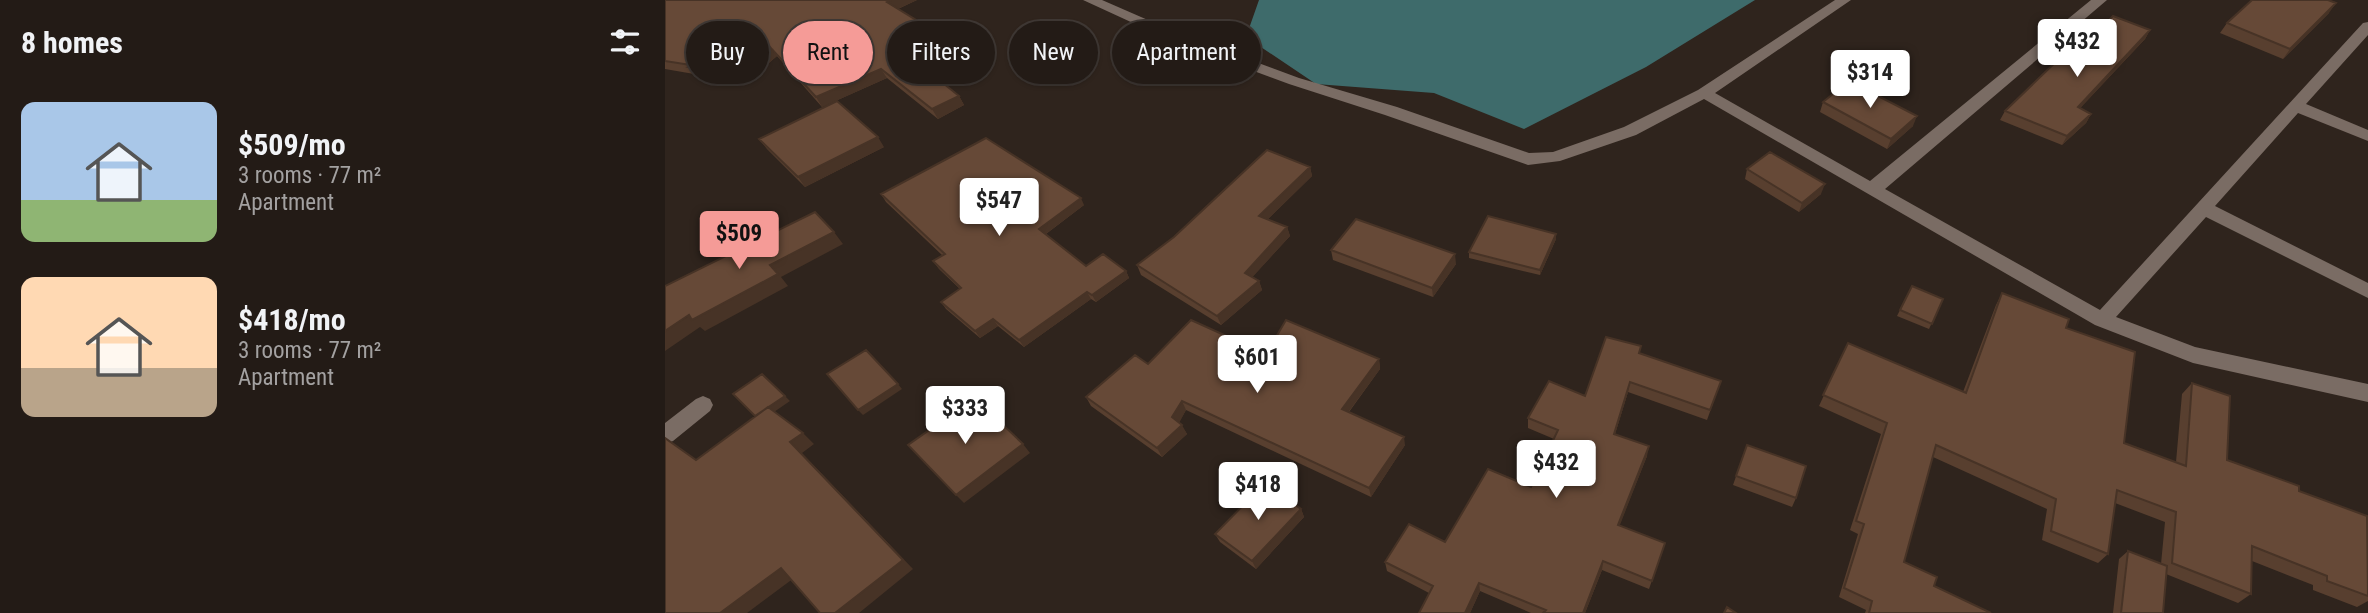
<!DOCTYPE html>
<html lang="en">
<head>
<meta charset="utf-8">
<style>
  body { margin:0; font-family:"Roboto Condensed",sans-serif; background:#2f2823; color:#f1f3f6; height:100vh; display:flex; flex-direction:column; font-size:26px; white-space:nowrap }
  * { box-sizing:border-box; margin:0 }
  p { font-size:23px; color:#a3a1a1 }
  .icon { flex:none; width:38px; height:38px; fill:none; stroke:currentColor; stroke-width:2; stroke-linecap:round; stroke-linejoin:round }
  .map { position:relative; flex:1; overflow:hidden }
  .sheet { display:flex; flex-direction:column; background:#231b16; width:665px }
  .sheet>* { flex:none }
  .top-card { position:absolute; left:21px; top:21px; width:665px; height:63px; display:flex; gap:14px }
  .price { position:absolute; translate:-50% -60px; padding:0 16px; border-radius:7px; background:#fff; color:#222; font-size:23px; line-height:46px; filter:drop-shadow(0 2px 4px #0008) }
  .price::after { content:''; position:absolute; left:50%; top:42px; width:21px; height:16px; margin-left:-10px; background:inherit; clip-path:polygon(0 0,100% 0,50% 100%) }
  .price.on { background:#f59b97; color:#111 }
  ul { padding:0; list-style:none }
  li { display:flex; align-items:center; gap:21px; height:175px; padding:0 21px }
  li span { display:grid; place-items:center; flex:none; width:196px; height:140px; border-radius:14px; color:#555 }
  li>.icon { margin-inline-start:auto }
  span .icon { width:84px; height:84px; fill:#fffc; stroke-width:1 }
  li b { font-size:30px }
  h2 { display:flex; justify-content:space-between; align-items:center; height:84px; padding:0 21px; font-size:30px }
  .chip { padding:0 24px; border-radius:32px; background:#231b16; box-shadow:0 2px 5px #0004,0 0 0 2px #403935; font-size:24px; line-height:63px }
  .chip.on { background:#f59b97; color:#111 }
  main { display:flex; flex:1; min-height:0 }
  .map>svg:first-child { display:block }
  .water { fill:#3e6b6b }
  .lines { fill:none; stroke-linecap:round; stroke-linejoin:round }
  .minor { fill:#7a6c64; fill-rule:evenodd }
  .wall { fill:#583f2f }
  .shaded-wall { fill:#473326 }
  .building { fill:#664937; stroke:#473326; stroke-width:2 }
</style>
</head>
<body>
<main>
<section class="sheet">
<h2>8 homes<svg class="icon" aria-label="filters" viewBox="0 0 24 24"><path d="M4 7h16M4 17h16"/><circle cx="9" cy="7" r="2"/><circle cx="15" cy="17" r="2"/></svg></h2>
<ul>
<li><span style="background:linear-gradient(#a9c7e8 70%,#8fb573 0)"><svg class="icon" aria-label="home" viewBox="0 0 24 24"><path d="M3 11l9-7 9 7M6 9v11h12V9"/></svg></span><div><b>$509/mo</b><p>3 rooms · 77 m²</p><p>Apartment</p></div></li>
<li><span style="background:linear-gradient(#ffd9b3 65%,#b9a48a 0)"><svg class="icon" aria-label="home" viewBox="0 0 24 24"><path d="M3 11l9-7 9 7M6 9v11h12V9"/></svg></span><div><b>$418/mo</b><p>3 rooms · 77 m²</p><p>Apartment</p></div></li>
</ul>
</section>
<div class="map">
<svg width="1703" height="613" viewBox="0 0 1703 613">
  <rect width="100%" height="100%" fill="#2f241d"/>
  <!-- water -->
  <path class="water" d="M 594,0 L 1090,0 L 981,67 L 859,129 L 769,93 L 651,84 L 581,37 Z"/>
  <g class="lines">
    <!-- minor -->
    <path class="minor" d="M 418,0 L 437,0 L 515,34 L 634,78 L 732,107 L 864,153 L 888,152 L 959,127 L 1033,90 L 1170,0 L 1186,0 L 1050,93 L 1205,181 L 1426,0 L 1442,0 L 1220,189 L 1435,310 L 1698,23 L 1703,22 L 1703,35 L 1641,104 L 1703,130 L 1703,141 L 1633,113 L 1550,206 L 1703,283 L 1703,298 L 1541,217 L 1451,317 L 1530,347 L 1703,384 L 1703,402 L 1528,363 L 1430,325 L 1039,99 L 971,135 L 895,161 L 863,165 L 720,115 L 624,84 L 505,40 Z
      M 38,396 L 45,399 L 48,405 L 45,411 L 8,441 L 0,444 L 0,423 L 31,399 Z"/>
  </g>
  <!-- wall -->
  <path class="wall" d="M 0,0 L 252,0 L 233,9 L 264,28 L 269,38 L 240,52 L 294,96 L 299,105 L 273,119 L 222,78 L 157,107 L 112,56 L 78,85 L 31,76 L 29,74 L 0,69 Z
    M 1664,13 L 1618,59 L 1555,33 L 1562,23 Z
    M 1485,30 L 1480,39 L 1415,108 L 1426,114 L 1421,123 L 1397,145 L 1335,120 L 1340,111 L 1407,59 Z
    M 1158,102 L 1248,126 L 1222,149 L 1155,112 Z
    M 94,139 L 219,147 L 140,187 L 102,149 Z
    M 645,167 L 647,176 L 603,219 L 622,227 L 625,236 L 587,277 L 594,281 L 597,290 L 556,325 L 476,275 L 472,265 Z
    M 1082,169 L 1156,194 L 1134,212 L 1080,179 Z
    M 216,194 L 419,205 L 381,234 L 421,266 L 461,271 L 464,278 L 431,302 L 426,299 L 359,347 L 333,326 L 315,338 L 281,309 L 276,302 L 295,289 L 274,269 L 268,261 L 278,256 L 221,202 Z
    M 891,239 L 875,275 L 804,258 L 804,252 Z
    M 666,250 L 791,264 L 768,297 L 668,260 Z
    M 1247,286 L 1278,299 L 1264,329 L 1232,316 Z
    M 1337,293 L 1401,328 L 1459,443 L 1511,462 L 1517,394 L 1527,383 L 1562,460 L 1634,491 L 1703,526 L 1703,601 L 1692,607 L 1648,590 L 1648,585 L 1587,561 L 1586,594 L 1573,603 L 1501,574 L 1498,613 L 1448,613 L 1454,559 L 1463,551 L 1496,564 L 1500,522 L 1450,503 L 1443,554 L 1433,563 L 1377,540 L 1382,509 L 1268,457 L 1239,562 L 1269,586 L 1326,613 L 1200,613 L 1201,610 L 1174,597 L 1193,534 L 1185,530 L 1216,434 L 1154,406 L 1183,343 L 1298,392 L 1331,305 Z
    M 601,354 L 714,359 L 715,369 L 684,412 L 740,445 L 706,497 L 521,410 L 514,422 L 522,434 L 497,457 L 426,406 L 421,397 L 483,364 Z
    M 975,354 L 1056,381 L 1042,420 L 963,392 L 950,434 L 982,456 L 954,526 L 1000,543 L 984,589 L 937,570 L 920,613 L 866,613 L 815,591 L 805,613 L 754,613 L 764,593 L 722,571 L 720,562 L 780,542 L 866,487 L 889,439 L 863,428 L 863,418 L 920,396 Z
    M 1082,445 L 1131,498 L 1127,507 L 1068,485 Z
    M 636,509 L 639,517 L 591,569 L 555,542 L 550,534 Z"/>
  <!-- shaded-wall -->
  <path class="shaded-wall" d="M 226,0 L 252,0 L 228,11 L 222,2 Z
    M 1671,3 L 1664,13 L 1618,59 L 1625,49 Z
    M 264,28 L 269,38 L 237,54 L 231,45 Z
    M 1485,30 L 1480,39 L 1407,117 L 1413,107 Z
    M 105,47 L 112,56 L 78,85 L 70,75 Z
    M 216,69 L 222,78 L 157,107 L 151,97 Z
    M 294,96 L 299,105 L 273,119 L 267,109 Z
    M 1426,114 L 1421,123 L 1397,145 L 1402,136 Z
    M 1252,116 L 1248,126 L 1222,149 L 1226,139 Z
    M 213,137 L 219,147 L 140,187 L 133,177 Z
    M 645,167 L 647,176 L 597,225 L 594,216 Z
    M 1160,184 L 1156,194 L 1134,212 L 1137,203 Z
    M 416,198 L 419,205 L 378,236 L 374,229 Z
    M 622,227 L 625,236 L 583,282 L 580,273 Z
    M 169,232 L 178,244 L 116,277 L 123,286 L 40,331 L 35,327 L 0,351 L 0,331 L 105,265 Z
    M 891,234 L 891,239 L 875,275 L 875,270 Z
    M 790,254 L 791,264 L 768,297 L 767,288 Z
    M 461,271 L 464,278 L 431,302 L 427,295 Z
    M 594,281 L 597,290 L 556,325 L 552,316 Z
    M 422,292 L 426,299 L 359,347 L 354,340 Z
    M 328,319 L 333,326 L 315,338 L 310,331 Z
    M 714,359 L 715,369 L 679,418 L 677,409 Z
    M 965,382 L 963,392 L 947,444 L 949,434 Z
    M 233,384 L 237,389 L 198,415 L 193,410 Z
    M 120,396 L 125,401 L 96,421 L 90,416 Z
    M 517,401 L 521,410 L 512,427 L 507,417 Z
    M 517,425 L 522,434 L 497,457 L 492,448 Z
    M 138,433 L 149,444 L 137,453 L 248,569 L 194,613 L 170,613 L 125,442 Z
    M 739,437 L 740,445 L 706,497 L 704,488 Z
    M 358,444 L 365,453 L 299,503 L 291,495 Z
    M 984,446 L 982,456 L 951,535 L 953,525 Z
    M 636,509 L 639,517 L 591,569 L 587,561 Z
    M 938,561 L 937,570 L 920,613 L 918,613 Z
    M 116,568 L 129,578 L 82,613 L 55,613 Z
    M 814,583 L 815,591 L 805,613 L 800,613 Z"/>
  <!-- building -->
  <path class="building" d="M 0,0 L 226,0 L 222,2 L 264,28 L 231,45 L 294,96 L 267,109 L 216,69 L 151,97 L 105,47 L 70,75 L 23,67 L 26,65 L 0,61 Z
    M 1587,0 L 1663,0 L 1671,3 L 1625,49 L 1562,23 Z
    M 1448,16 L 1485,30 L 1413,107 L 1426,114 L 1402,136 L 1340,111 L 1398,55 L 1407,59 Z
    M 1184,81 L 1252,116 L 1226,139 L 1158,102 Z
    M 172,101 L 213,137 L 133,177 L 94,139 Z
    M 321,138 L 416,198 L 374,229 L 421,266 L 438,254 L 461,271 L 427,295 L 422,292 L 354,340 L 328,319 L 310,331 L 276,302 L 296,288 L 268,261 L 280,254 L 216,194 Z
    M 602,150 L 645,167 L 594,216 L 622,227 L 580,273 L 594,281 L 552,316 L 472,265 L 509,237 Z
    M 1105,152 L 1160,184 L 1137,203 L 1082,169 Z
    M 150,212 L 169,232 L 105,265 L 113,274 L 27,320 L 24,315 L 0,331 L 0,286 Z
    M 823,216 L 891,234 L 875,270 L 804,252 Z
    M 691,219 L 790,254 L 767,288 L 666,250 Z
    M 1247,286 L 1278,299 L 1267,324 L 1235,310 Z
    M 1337,293 L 1404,319 L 1401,328 L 1470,352 L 1459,443 L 1521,466 L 1527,383 L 1565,396 L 1562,460 L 1634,486 L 1634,491 L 1702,516 L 1703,596 L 1662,581 L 1662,576 L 1587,546 L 1586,594 L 1507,563 L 1511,512 L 1452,490 L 1443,554 L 1386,531 L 1391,499 L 1271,445 L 1239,562 L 1272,577 L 1269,586 L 1326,613 L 1204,613 L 1207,601 L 1179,588 L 1199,524 L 1191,521 L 1222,423 L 1158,395 L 1183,343 L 1301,393 Z
    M 526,320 L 601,354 L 621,320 L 714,359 L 677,409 L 739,437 L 704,488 L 517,401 L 507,417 L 517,425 L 492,448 L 421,397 L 470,355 L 483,364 Z
    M 941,337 L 976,346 L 974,353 L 1056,381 L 1045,410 L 965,382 L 949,434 L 984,446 L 953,525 L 1000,543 L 987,581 L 938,561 L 918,613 L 878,613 L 881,610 L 814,583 L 800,613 L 754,613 L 768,586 L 720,562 L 744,524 L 780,542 L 823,469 L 866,487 L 893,430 L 863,418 L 884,381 L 920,396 Z
    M 201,350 L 233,384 L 193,410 L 162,374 Z
    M 97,374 L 120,396 L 90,416 L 68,394 Z
    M 310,398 L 358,444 L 291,495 L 243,445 Z
    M 103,407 L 138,433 L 125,442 L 238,560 L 170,613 L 155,613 L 116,568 L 55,613 L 0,613 L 0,438 L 31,460 Z
    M 1082,445 L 1141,466 L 1131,498 L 1071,476 Z
    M 600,483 L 636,509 L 587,561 L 550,534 Z
    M 1463,551 L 1502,566 L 1498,613 L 1456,613 Z
    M 1062,607 L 1071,613 L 1059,613 Z"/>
</svg>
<b class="price" style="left:1412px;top:79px">$432</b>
<b class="price" style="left:1205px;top:110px">$314</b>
<b class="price" style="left:334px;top:238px">$547</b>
<b class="price on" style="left:74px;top:271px">$509</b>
<b class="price" style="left:592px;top:395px">$601</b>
<b class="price" style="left:300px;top:446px">$333</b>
<b class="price" style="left:891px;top:500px">$432</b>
<b class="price" style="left:593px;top:522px">$418</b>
<div class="top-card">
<a class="chip">Buy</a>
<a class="chip on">Rent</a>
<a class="chip">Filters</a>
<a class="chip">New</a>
<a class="chip">Apartment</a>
</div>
</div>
</main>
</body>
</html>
